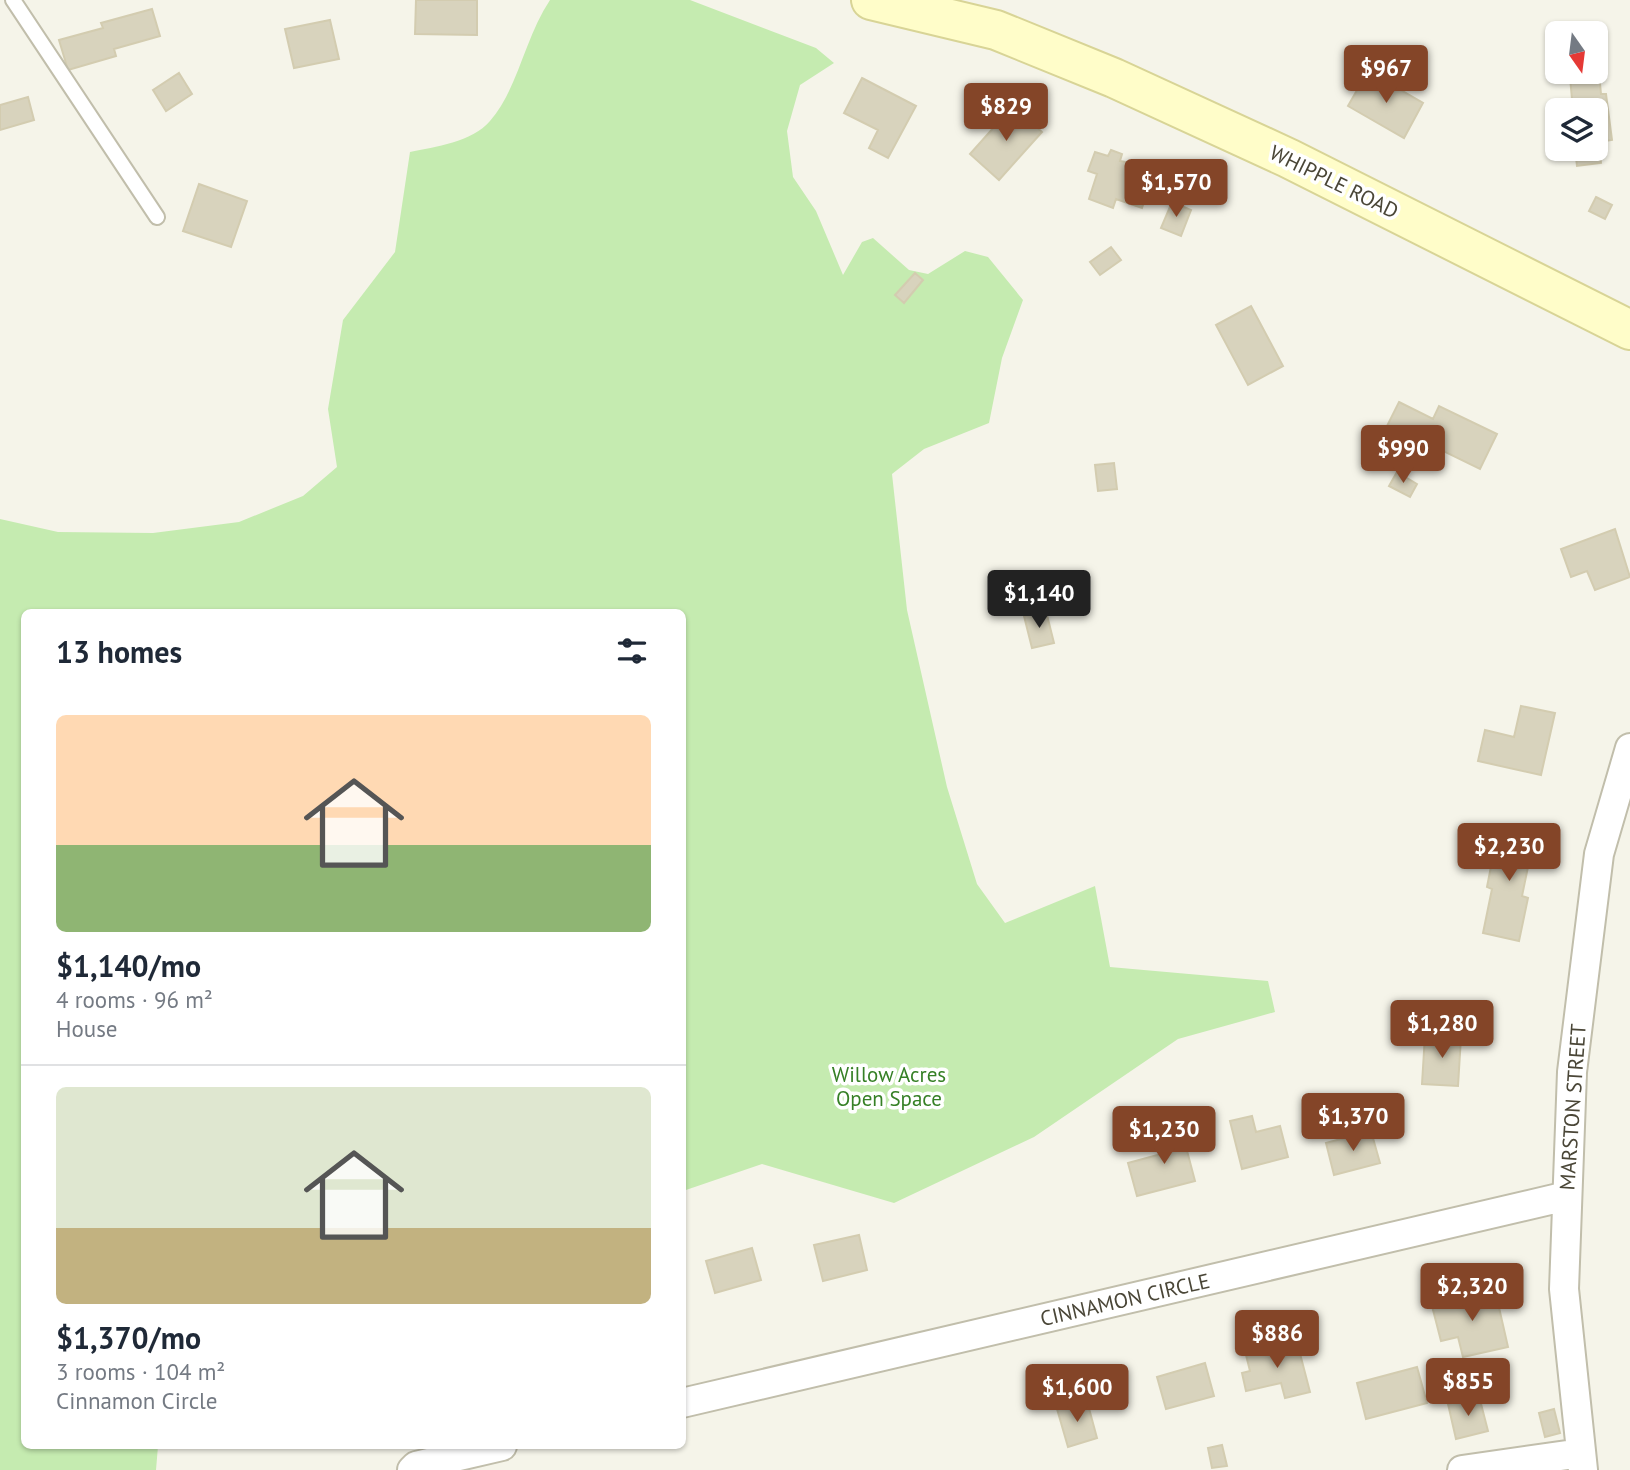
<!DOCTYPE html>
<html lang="en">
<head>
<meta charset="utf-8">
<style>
  body { margin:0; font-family:"PT Sans",sans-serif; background:#f2f2f3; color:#1f2937; height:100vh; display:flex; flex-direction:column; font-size:26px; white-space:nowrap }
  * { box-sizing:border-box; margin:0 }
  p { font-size:23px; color:#747a83 }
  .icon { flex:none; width:38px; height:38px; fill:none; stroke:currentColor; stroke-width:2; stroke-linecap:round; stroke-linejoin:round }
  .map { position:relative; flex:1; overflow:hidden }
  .details { position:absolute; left:21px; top:609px; width:665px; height:840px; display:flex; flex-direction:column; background:#fff; border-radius:10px; box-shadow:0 2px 5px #0004 }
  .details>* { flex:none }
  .needle { width:46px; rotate:166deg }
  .tools { position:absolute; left:1545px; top:21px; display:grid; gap:14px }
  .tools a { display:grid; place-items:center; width:63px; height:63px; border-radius:10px; background:#fff; box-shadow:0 2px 5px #0004; font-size:35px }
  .price { position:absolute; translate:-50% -60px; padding:0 16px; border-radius:7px; background:#844528; color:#fff; font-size:23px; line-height:46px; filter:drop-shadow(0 2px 4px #0008) }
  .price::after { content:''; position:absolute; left:50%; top:42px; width:21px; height:16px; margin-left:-10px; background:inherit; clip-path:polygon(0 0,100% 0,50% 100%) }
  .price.active { background:#222; color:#fff }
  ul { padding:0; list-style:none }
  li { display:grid; align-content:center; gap:14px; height:371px; padding:0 35px }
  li+li { border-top:2px solid #e0e1e3 }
  li span { display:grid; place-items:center; height:217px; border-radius:10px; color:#555 }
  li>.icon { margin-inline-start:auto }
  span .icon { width:126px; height:126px; fill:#fffc; stroke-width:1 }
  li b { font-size:30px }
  h2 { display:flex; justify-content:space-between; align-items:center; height:84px; padding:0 35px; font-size:30px }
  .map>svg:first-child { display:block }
  .green { fill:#c5ebb0 }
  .building { fill:#d8d3bd; stroke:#d3ccb0; stroke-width:2 }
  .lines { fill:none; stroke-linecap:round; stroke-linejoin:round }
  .service-casing { stroke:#c1beab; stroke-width:18 }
  .minor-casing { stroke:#c1beab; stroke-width:32 }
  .secondary-casing { stroke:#d8d496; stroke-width:42 }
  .service { stroke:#fff; stroke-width:14 }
  .minor { stroke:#fff; stroke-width:28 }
  .secondary { stroke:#fffdc9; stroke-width:38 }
  .labels { text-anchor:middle; stroke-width:7; stroke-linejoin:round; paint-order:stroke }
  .street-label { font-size:21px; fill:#4a4637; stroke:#fff }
  .park-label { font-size:21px; fill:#368026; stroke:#fff }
</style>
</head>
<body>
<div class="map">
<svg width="1630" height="1470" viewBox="0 0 1630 1470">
  <rect width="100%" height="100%" fill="#f5f4e9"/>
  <!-- green -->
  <path class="green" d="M 550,0 L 690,0 L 816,48 L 834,63 L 800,85 L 787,131 L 793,177 L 816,211 L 843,275 L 862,242 L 873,238 L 909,270 L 928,274 L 965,251 L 988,257 L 1023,300 L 1002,358 L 989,423 L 924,449 L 892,474 L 907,610 L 947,787 L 977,884 L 1005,923 L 1095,886 L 1110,967 L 1268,981 L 1275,1012 L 1178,1039 L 1034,1137 L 894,1203 L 762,1164 L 683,1191 L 682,612 L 24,612 L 24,1446 L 158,1446 L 156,1470 L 0,1470 L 0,519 L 58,532 L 153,533 L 239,522 L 303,496 L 337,467 L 328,409 L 343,320 L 395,252 L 410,152 C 435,147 472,142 490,121 C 518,89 525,37 550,0 Z"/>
  <!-- building -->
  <path class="building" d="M 416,0 L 477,0 L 477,35 L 415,34 Z
    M 152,9 L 160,36 L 114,49 L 116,56 L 68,70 L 59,40 L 103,28 L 101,23 Z
    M 330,20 L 339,59 L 294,68 L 285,29 Z
    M 1368,71 L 1423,103 L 1404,138 L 1348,106 Z
    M 179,73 L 192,94 L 166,111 L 153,90 Z
    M 1599,73 L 1601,94 L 1606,94 L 1612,140 L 1598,142 L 1601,163 L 1577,166 L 1575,149 L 1596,149 L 1596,110 L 1569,110 L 1568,100 L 1572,99 L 1570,77 Z
    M 862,78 L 916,106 L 888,158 L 869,148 L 878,130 L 844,113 Z
    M 28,97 L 34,120 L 0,130 L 0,105 Z
    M 1013,106 L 1042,132 L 999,180 L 970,154 Z
    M 1111,150 L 1122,154 L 1120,161 L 1149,166 L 1147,172 L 1153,174 L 1142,208 L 1116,199 L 1113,208 L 1089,199 L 1097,174 L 1088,171 L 1095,152 L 1108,156 Z
    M 199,184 L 247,201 L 231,247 L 183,231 Z
    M 1596,197 L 1612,205 L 1605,219 L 1589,211 Z
    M 1172,202 L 1191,210 L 1181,236 L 1161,228 Z
    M 1111,247 L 1121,260 L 1100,275 L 1090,262 Z
    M 915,273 L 923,280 L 904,303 L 895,295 Z
    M 1251,306 L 1283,366 L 1248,385 L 1216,325 Z
    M 1399,402 L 1433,419 L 1439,406 L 1497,434 L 1480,469 L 1425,442 L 1418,458 L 1380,440 Z
    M 1114,463 L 1117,489 L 1098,491 L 1095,465 Z
    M 1397,472 L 1417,484 L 1410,497 L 1389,486 Z
    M 1615,529 L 1630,577 L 1595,590 L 1587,571 L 1571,577 L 1561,549 Z
    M 1046,611 L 1054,643 L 1032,648 L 1024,616 Z
    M 1521,706 L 1555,713 L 1541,775 L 1478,761 L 1485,730 L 1514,737 Z
    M 1499,826 L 1535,833 L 1522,896 L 1528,898 L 1519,941 L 1483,933 L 1492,889 L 1487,887 Z
    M 1425,1035 L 1461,1037 L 1458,1086 L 1422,1084 Z
    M 1252,1116 L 1256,1132 L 1280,1126 L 1288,1157 L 1242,1169 L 1230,1121 Z
    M 1181,1128 L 1195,1181 L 1137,1196 L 1128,1163 L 1165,1153 L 1160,1134 Z
    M 1371,1131 L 1380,1163 L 1334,1175 L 1326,1143 Z
    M 859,1235 L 867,1270 L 823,1281 L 814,1245 Z
    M 752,1248 L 761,1280 L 715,1293 L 706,1261 Z
    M 1495,1290 L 1508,1347 L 1463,1357 L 1458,1337 L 1441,1341 L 1432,1306 Z
    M 1297,1342 L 1310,1392 L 1285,1398 L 1281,1383 L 1246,1391 L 1242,1373 L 1250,1371 L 1246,1355 Z
    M 1205,1363 L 1214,1396 L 1166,1409 L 1157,1377 Z
    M 1417,1367 L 1427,1403 L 1366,1419 L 1357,1383 Z
    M 1479,1396 L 1488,1431 L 1456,1439 L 1448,1404 Z
    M 1087,1401 L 1097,1438 L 1068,1447 L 1057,1409 Z
    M 1554,1409 L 1560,1433 L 1545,1437 L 1539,1413 Z
    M 1222,1445 L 1227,1466 L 1212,1468 L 1208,1448 Z"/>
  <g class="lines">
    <!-- service casing -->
    <g class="service-casing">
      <path id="service" d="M 13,0 L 157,217"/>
    </g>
    <!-- minor casing -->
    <g class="minor-casing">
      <path id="minor" d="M 682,1403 L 1567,1196
        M 412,1470 L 416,1466 L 502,1446
        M 1462,1470 L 1581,1453
        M 1583,1470 L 1564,1289 L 1572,1072 L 1599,854 L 1630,748"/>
    </g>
    <!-- secondary casing -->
    <g class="secondary-casing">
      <path id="secondary" d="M 871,0 L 996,30 L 1114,78 L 1288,158 L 1630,330"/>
    </g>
    <!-- service -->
    <use href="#service" class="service"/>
    <!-- minor -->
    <use href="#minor" class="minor"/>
    <!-- secondary -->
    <use href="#secondary" class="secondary"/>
  </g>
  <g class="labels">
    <!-- street labels -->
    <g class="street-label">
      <text transform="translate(1334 182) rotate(26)" y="7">WHIPPLE ROAD</text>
      <text transform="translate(1573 1107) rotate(-86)" y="7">MARSTON STREET</text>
      <text transform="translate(1125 1300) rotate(-13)" y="7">CINNAMON CIRCLE</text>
    </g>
    <!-- park labels -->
    <g class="park-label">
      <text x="889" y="1082">Willow Acres<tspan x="889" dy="24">Open Space</tspan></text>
    </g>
  </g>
</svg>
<div class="tools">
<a><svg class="needle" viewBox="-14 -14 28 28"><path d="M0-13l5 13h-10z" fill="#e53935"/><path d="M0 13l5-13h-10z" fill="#747a83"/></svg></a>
<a><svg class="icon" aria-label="layers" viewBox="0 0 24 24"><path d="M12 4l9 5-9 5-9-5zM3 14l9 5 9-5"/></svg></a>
</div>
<b class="price" style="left:1386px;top:105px">$967</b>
<b class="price" style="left:1006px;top:143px">$829</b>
<b class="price" style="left:1176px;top:219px">$1,570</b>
<b class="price" style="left:1403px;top:485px">$990</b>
<b class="price active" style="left:1039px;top:630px">$1,140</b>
<b class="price" style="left:1509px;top:883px">$2,230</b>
<b class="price" style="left:1442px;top:1060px">$1,280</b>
<b class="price" style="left:1353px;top:1153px">$1,370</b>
<b class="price" style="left:1164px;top:1166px">$1,230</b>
<b class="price" style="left:1472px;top:1323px">$2,320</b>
<b class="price" style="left:1277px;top:1370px">$886</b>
<b class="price" style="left:1468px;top:1418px">$855</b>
<b class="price" style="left:1077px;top:1424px">$1,600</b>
<section class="details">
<h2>13 homes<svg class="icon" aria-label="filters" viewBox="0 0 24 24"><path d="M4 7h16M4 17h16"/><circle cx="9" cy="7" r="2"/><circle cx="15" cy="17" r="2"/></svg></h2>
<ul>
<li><span style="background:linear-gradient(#ffd9b3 60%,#8fb573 0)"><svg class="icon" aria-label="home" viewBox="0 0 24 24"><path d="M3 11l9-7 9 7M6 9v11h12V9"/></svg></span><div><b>$1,140/mo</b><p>4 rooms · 96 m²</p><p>House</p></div></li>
<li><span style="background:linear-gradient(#dfe7d0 65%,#c2b280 0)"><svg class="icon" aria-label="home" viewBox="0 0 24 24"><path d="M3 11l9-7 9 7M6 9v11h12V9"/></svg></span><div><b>$1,370/mo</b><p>3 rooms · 104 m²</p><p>Cinnamon Circle</p></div></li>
</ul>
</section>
</div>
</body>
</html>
